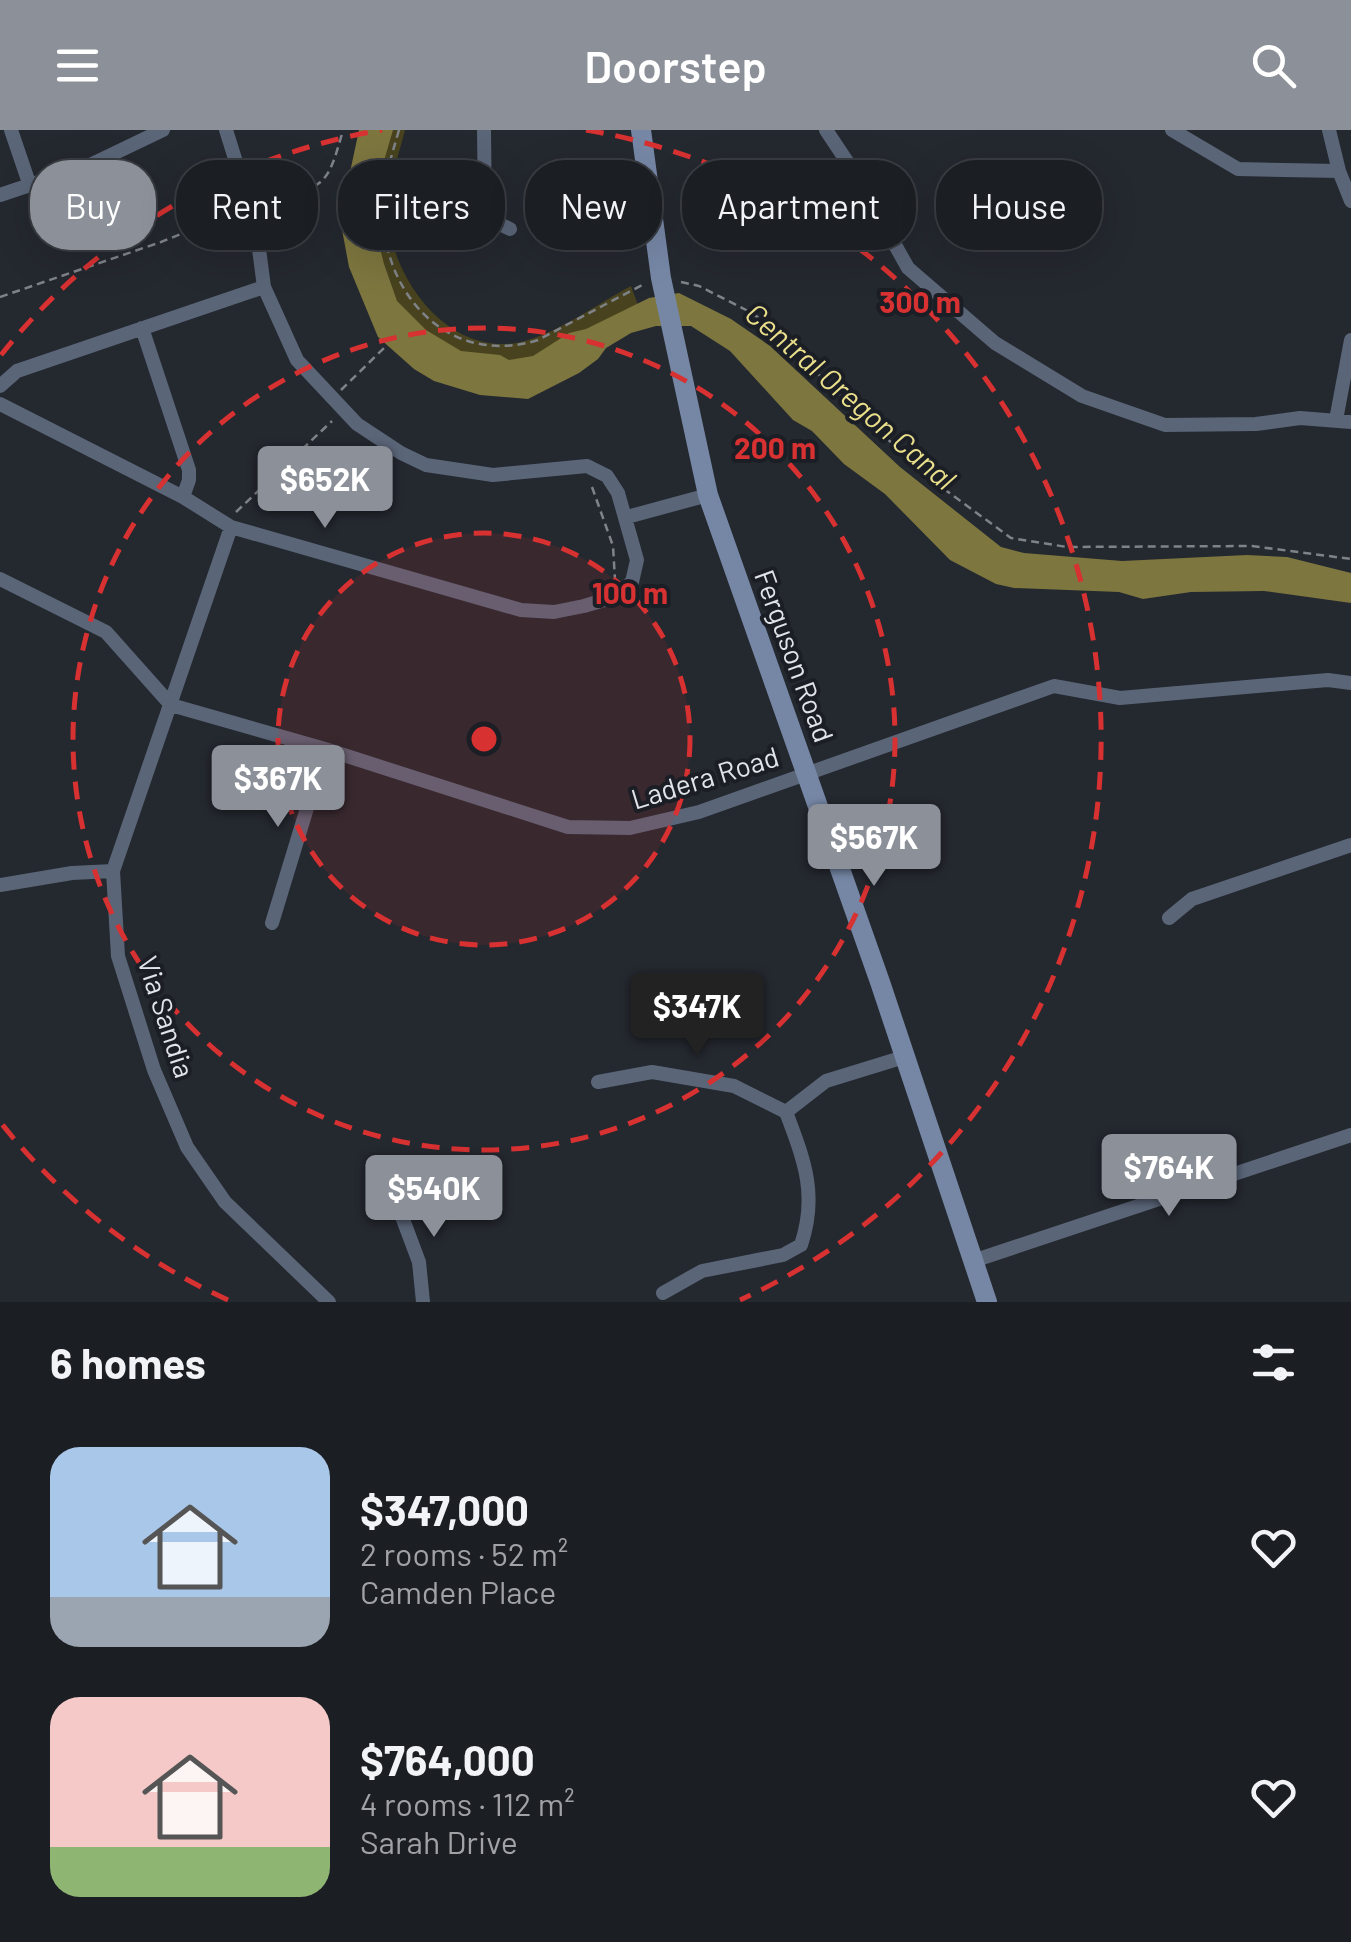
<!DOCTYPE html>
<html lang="en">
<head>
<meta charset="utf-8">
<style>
  body { margin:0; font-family:Barlow,sans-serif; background:#282b30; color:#f1f3f6; height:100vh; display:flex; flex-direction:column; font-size:38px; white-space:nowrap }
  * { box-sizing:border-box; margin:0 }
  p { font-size:32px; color:#a0a2a6 }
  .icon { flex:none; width:55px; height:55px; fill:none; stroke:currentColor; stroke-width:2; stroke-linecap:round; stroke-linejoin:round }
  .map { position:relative; height:1172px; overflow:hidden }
  .side { display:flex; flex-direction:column; background:#1b1e23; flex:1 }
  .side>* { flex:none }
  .banner { position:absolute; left:30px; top:30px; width:1292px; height:90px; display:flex; gap:20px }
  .price { position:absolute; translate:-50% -85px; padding:0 22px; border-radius:10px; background:#8c9099; color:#fff; font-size:32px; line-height:65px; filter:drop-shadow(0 2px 5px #0008) }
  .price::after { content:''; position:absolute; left:50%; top:60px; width:30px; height:22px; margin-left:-15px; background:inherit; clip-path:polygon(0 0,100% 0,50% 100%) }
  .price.current { background:#222; color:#fff }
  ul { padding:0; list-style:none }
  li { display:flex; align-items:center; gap:30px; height:250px; padding:0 50px }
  li span { display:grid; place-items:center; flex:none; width:280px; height:200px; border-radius:30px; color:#555 }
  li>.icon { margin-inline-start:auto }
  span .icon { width:120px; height:120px; fill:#fffc; stroke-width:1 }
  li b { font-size:42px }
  h2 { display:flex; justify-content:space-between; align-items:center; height:120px; padding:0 50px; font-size:42px }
  .tag { padding:0 35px; border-radius:40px; background:#1b1e23; box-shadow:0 10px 40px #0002,0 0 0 2px #393c41; font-size:35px; line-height:90px }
  .tag.current { background:#8c9099; color:#fff }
  header { display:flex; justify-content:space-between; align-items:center; height:130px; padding:0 50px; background:#8c9099; color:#fff; font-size:45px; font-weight:600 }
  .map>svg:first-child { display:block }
  .green { fill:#48431e }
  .water { fill:#7d763f }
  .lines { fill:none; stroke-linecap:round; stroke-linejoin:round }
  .path { stroke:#7f8388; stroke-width:2.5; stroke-dasharray:8 5; stroke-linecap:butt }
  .street { stroke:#5a6578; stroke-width:14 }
  .secondary { stroke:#7687a6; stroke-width:20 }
  .ring { fill:none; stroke:#d73132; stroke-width:5; stroke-dasharray:18 12 }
  .labels { text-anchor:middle; stroke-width:8; stroke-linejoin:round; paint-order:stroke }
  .street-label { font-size:28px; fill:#e1e4e8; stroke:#1b1e25 }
  .water-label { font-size:30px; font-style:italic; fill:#eadf8b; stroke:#1b1e25 }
  .centre { fill:#d73132; stroke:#1b1e25; stroke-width:5 }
  .ring-label { font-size:30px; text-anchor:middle; font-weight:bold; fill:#d73132; stroke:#1b1e25; stroke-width:8; stroke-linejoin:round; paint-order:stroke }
</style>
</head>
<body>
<header><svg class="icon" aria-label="menu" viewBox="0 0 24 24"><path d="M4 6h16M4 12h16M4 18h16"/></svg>Doorstep<svg class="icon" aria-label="search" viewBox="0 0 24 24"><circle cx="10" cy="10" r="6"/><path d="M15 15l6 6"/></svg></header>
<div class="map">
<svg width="1351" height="1172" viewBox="0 0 1351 1172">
  <rect width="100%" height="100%" fill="#24282f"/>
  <!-- green -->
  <path class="green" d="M 373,0 L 405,0 C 398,28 388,54 388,83 C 390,148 449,228 521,212 C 556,204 599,173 631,156 L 642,186 L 554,234 L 451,235 L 374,155 Z"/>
  <!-- water -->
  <path class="water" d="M 359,0 L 393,0 L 376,58 L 378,110 L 384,134 L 397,171 L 426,200 L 461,221 L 500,225 L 509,230 L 533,226 L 569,203 L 586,199 L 649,168 L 679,163 L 731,189 L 770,216 L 900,337 L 1001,417 L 1024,423 L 1122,431 L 1247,425 L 1287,427 L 1351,443 L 1351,473 L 1264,461 L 1191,462 L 1143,469 L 1119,462 L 1014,458 L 996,454 L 950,430 L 885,364 L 844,334 L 812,301 L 793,290 L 730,221 L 691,196 L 656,196 L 631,203 L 606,218 L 598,229 L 579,243 L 528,269 L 480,265 L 434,251 L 414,239 L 378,207 L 349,137 L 340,89 Z"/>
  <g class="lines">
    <!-- path -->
    <path class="path" d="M 399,0 C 391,28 382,54 383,84 C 385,168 451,237 538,210 L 644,154
      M 265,73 C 324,54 326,62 343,0
      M 681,152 L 699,156 L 754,184 L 929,348 L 1011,408 L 1067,417 L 1252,416 L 1351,429
      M 0,167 L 161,112 L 238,81
      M 341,260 L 384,218
      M 592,357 L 613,416 L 615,450
      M 236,382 L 332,291"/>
    <!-- street -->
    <path class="street" d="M 11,0 L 30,56
      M 484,0 L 485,87 L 510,99
      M 826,0 L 854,42 L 908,138 L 995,213 L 1082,266 L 1165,295 L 1256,294 L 1300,288 L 1351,292
      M 1172,0 L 1238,39 L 1339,41
      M 1329,0 L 1339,41 L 1351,71
      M 0,65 L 90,35 L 163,0
      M 142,198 L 189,340 L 189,350 L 183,367
      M 0,256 L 17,241 L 264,157
      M 0,274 L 183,367 L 231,397 L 521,480 L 554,482 L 584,476 L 614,467 L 632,452 L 637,430 L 618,363 L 607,346 L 587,336 L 493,345 L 426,335 L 401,323 L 357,294 L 297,230 L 264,157 L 256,96 L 226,0
      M 1336,290 L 1351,210
      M 627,387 L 708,365
      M 231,397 L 113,741 L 118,826 L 154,940 L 187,1017 L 225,1072 L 329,1172
      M 0,449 L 106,502 L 171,575 L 325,619 L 568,697 L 630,698 L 699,682 L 1054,556 L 1120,568 L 1328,550 L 1351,553
      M 0,755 L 72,743 L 113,741
      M 1169,788 L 1192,769 L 1351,715
      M 272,793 L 325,619
      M 598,952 L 652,942 L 734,956 L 786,982
      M 392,1060 L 419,1132 L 423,1172
      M 973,1131 L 1351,1005
      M 663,1163 L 702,1141 L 783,1125 L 801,1115 C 818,1064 804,1030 786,982 L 826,951 L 904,927"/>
    <!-- secondary -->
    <path class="secondary" d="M 641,0 L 661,148 L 708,365 L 880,852 L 987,1172"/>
  </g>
  <!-- distance rings -->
  <circle cx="484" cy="609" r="206" fill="#d73132" fill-opacity=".12"/>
  <g class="ring">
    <circle cx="484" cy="609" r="206"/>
    <circle cx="484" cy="609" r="411"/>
    <path d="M228 1170A617 617 0 0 1 1 993M1 225A617 617 0 0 1 382 0M586 0A617 617 0 0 1 740 1170"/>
  </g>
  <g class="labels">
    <!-- street labels -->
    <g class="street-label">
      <text transform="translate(794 526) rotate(70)" y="10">Ferguson Road</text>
      <text transform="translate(705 648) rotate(-17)" y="10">Ladera Road</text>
      <text transform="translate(166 887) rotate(72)" y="10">Via Sandia</text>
    </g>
    <!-- water labels -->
    <g class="water-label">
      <text transform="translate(850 267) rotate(41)" y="10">Central Oregon Canal</text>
    </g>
  </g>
  <circle cx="484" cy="609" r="15" class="centre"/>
  <g class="ring-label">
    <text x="920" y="183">300 m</text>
    <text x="775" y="329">200 m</text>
    <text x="630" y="474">100 m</text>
  </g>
</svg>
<b class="price" style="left:325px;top:401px">$652K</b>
<b class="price" style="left:278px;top:700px">$367K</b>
<b class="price" style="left:874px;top:759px">$567K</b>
<b class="price current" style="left:697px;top:928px">$347K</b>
<b class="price" style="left:1169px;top:1089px">$764K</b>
<b class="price" style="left:434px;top:1110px">$540K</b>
<div class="banner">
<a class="tag current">Buy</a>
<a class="tag">Rent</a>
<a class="tag">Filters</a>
<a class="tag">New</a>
<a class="tag">Apartment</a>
<a class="tag">House</a>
</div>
</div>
<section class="side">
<h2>6 homes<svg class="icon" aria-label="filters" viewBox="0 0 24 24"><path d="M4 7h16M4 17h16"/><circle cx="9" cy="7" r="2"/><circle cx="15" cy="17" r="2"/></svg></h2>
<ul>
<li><span style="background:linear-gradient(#a9c7e8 75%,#9aa5b1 0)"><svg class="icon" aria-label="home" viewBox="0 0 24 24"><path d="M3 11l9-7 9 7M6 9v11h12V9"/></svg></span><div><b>$347,000</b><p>2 rooms · 52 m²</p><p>Camden Place</p></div><svg class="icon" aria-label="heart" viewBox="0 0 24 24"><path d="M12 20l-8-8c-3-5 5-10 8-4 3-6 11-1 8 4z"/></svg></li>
<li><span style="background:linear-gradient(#f6c9c9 75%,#8fb573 0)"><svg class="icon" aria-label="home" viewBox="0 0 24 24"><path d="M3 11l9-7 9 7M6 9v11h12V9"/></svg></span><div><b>$764,000</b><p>4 rooms · 112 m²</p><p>Sarah Drive</p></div><svg class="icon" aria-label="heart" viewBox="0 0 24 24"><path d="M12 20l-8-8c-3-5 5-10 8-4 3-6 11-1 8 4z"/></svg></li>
</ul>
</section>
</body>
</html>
